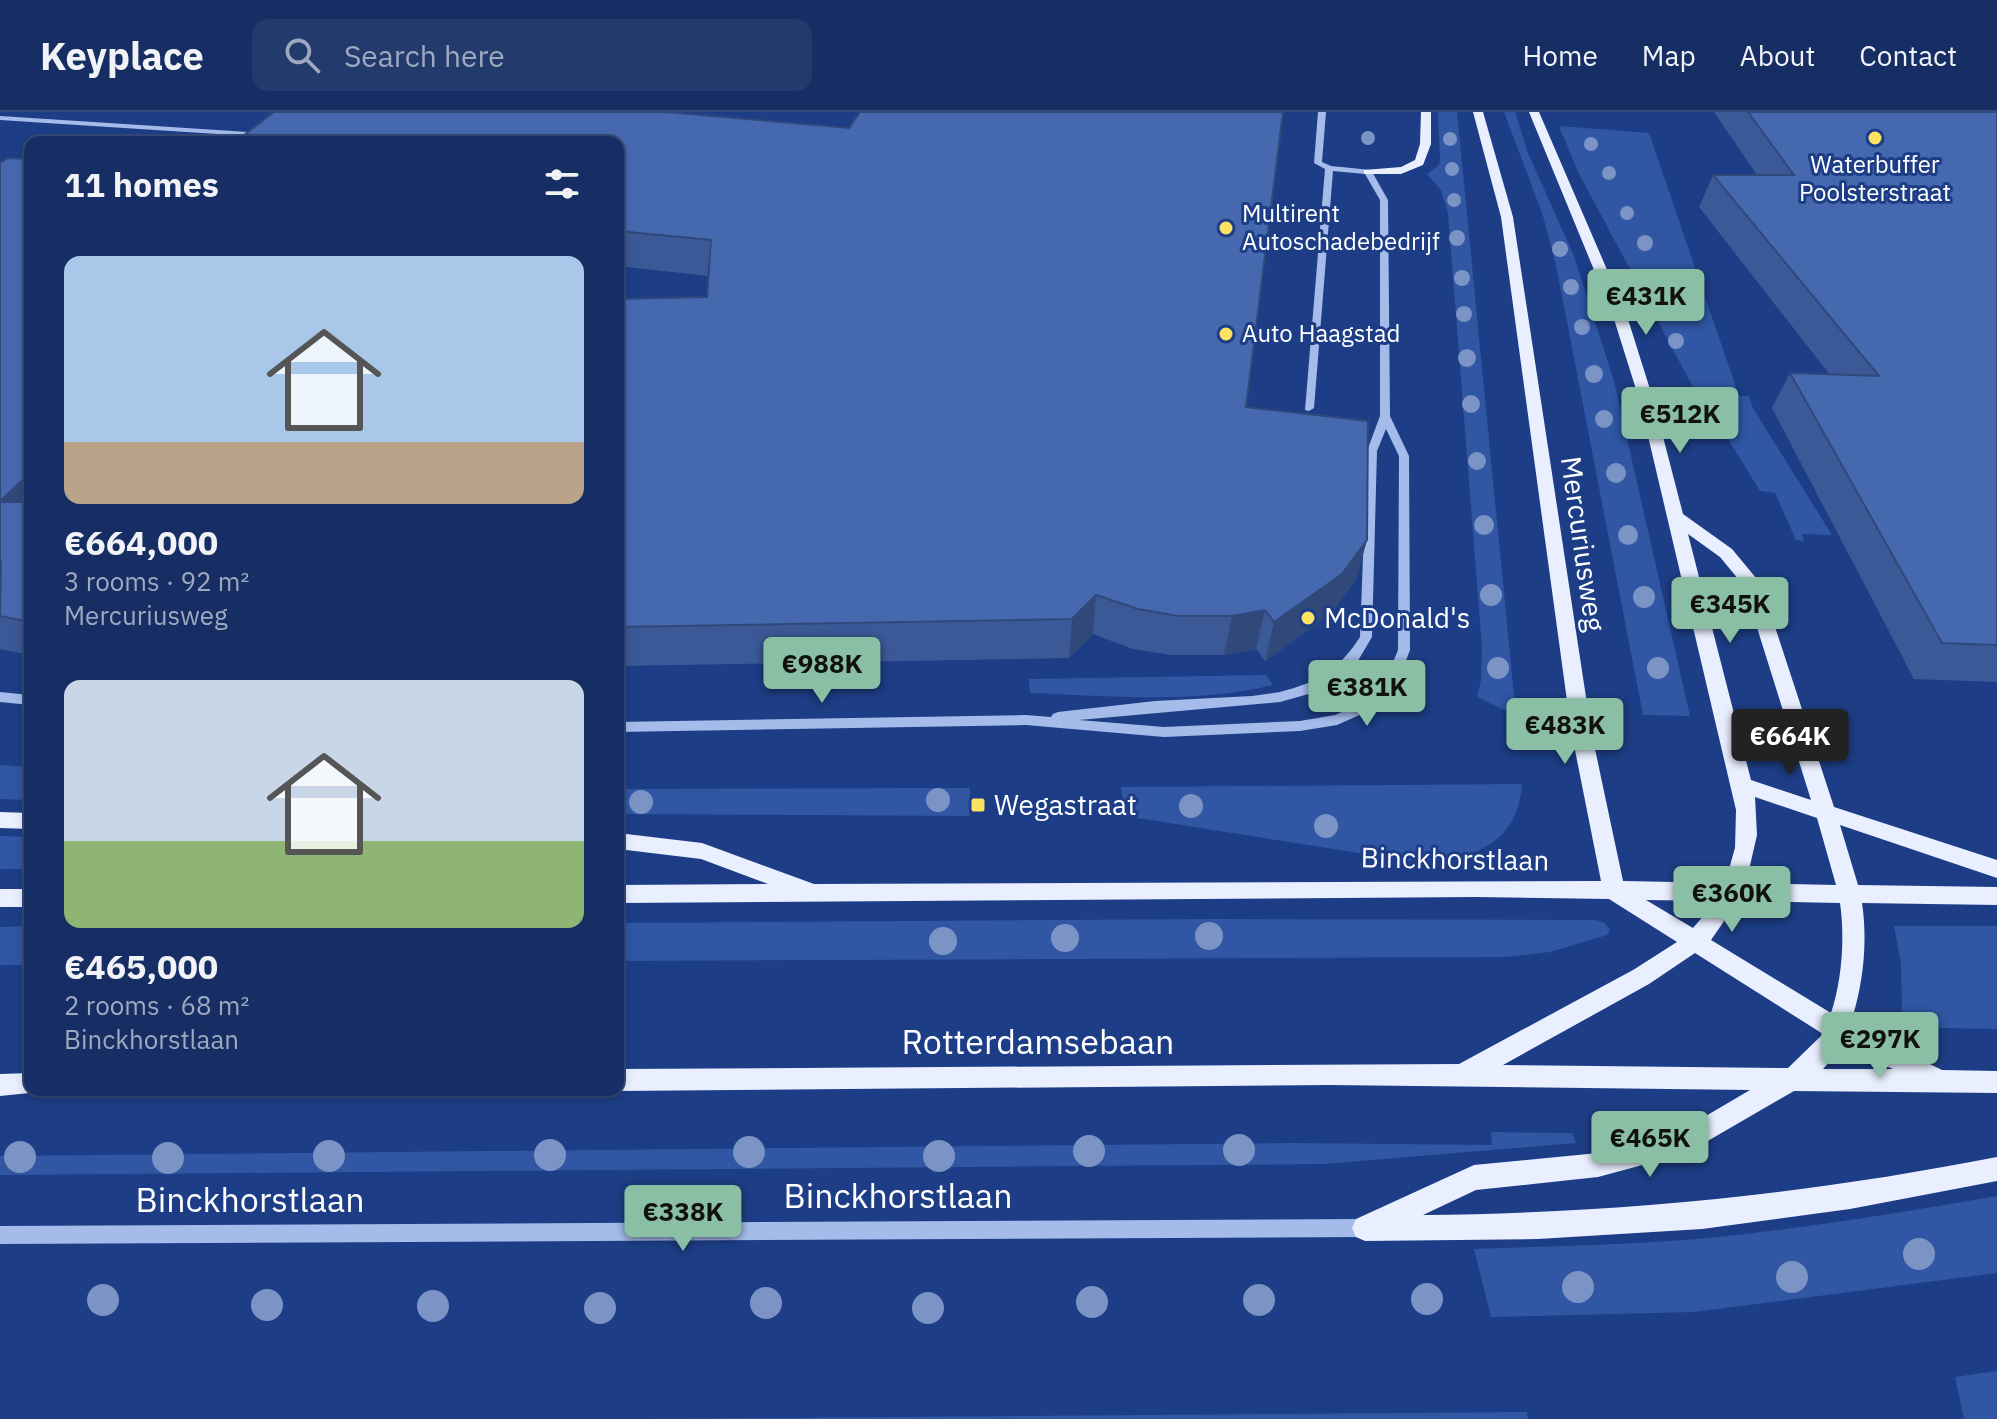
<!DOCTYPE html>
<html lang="en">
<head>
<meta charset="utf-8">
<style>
  body { margin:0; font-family:"IBM Plex Sans",sans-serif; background:#233a6d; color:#f1f3f6; height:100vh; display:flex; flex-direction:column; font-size:30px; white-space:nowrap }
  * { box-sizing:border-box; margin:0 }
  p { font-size:26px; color:#9ea8bf }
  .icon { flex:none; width:44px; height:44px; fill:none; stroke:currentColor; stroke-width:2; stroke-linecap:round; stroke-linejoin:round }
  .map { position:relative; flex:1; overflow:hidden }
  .panel { position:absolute; left:24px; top:24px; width:600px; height:960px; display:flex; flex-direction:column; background:#162e64; border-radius:16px; box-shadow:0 4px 12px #0003,0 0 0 2px #354a78 }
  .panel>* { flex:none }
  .price { position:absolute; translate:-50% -68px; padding:0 18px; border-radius:8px; background:#8abfa5; color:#111; font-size:26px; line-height:52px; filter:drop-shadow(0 2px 4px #0008) }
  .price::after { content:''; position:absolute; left:50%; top:48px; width:24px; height:18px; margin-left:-12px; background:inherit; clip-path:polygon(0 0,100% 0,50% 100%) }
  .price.current { background:#222; color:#fff }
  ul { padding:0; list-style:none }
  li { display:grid; align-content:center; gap:16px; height:424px; padding:0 40px }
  li span { display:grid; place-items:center; height:248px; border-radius:16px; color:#555 }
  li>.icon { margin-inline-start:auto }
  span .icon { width:144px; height:144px; fill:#fffc; stroke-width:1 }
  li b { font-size:34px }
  h2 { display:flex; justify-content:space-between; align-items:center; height:96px; padding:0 40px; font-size:34px }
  header { display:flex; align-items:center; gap:48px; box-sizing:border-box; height:112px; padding:0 40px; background:#162e64; border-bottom:2px solid #354a78 }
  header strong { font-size:38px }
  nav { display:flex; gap:44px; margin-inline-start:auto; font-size:28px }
  .search { width:560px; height:72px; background:#233a6d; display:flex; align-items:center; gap:20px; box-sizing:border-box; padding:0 28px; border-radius:16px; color:#9ea8bf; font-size:30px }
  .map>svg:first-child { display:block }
  .green { fill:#3056a4 }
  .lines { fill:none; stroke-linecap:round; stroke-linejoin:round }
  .minor { fill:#a5bceb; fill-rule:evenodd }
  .major { fill:#e9effe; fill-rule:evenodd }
  .tree { fill:#7c93c5 }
  .wall { fill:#3b5996 }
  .shaded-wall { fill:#30497a }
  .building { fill:#4568af; stroke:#30497a; stroke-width:2 }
  .poi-dot { fill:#fbe263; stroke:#1d3e86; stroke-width:3 }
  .labels { text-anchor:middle; stroke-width:6; stroke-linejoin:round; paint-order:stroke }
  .far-poi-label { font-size:24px; fill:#fff; stroke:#1d3e86; text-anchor:start }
  .street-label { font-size:28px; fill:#fff; stroke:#1d3e86 }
  .poi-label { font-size:28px; fill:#fff; stroke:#1d3e86; text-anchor:start }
  .near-street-label { font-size:34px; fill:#fff; stroke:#1d3e86 }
</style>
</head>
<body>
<header>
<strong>Keyplace</strong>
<div class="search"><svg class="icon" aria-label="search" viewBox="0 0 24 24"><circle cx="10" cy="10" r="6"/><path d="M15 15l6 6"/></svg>Search here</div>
<nav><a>Home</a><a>Map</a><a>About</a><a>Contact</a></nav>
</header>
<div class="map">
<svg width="1997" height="1307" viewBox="0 0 1997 1307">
  <rect width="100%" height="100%" fill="#1d3e86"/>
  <!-- green -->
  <path class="green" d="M 1438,0 L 1457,0 L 1516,604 L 1477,585 L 1481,568 L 1482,536 L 1448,101 L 1441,78 L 1427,62 L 1439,53 L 1440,47 Z
    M 1504,0 L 1515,0 L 1528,41 L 1574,144 L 1614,269 L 1690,604 L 1643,603 L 1557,158 L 1543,104 Z
    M 1559,14 L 1649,21 L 1739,284 L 1749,284 L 1753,296 L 1832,423 L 1802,422 L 1804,429 L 1796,428 L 1775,381 L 1760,379 L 1715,306 L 1708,303 L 1578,60 Z
    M 1266,563 L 1273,573 C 1196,592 1109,584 1030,581 L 1029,567 Z
    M 0,653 L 30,655 L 30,688 L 0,687 Z
    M 1522,672 C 1517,737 1467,749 1410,749 L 1125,704 L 1121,675 Z
    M 970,676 L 969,704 L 618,702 L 618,677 Z
    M 0,724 L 30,725 L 30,757 L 0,757 Z
    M 1214,807 L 1596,808 L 1605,811 L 1610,818 L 1607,823 L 1550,840 L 1505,845 L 618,849 L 618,811 Z
    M 30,814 L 30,853 L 0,853 L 0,815 Z
    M 1894,814 L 1997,814 L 1997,917 L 1940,916 L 1902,899 L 1901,852 Z
    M 1491,1020 L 1572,1021 L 1576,1031 L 1323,1052 L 0,1063 L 0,1044 L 1293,1031 L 1492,1033 Z
    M 1997,1084 L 1997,1161 L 1694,1200 L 1491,1205 L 1474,1137 C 1555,1134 1637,1133 1718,1125 C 1812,1115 1905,1100 1997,1084 Z
    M 1997,1259 L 1997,1307 L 1964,1307 L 1955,1265 Z
    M 1527,1300 L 1528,1307 L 644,1307 Z"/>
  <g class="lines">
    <!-- minor -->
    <path class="minor" d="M 1318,0 L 1326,0 L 1322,50 L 1331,54 L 1371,58 L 1388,88 L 1390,304 L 1409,344 L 1410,538 L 1397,572 L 1373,597 L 1337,613 L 1300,619 L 1164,625 L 1026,613 L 618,620 L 618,610 L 1026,603 L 1051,605 L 1053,602 L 1058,600 L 1155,589 L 1252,584 L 1280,580 C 1318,570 1338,559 1360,525 L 1367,339 L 1380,304 L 1380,88 L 1365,62 L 1333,59 L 1314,296 L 1309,299 L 1305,298 L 1325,57 L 1314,51 ZM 1386,317 L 1399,344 L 1398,538 L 1386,567 L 1363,591 L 1335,603 L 1300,609 L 1164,615 L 1079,608 L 1280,590 L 1312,581 L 1336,569 L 1356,552 L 1372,525 L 1377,339 Z
      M 0,4 L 263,21 L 267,23 L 263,25 L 0,8 Z
      M 0,580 L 30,583 L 30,593 L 0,590 Z
      M 1365,1107 L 1372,1109 L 1374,1116 L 1372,1123 L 1365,1125 L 0,1132 L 0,1114 Z"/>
    <!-- major -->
    <path class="major" d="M 1421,0 L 1431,0 L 1431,32 L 1423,53 L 1401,62 L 1364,62 L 1364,58 L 1401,55 L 1415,48 L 1420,32 Z
      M 1473,0 L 1483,0 L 1513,105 L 1591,618 L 1623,769 L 1725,771 L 1735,736 L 1736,698 L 1640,290 L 1613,204 L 1529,0 L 1539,0 L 1627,204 L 1654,290 L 1683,402 L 1732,437 L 1761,472 L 1834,695 L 1997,748 L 1997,766 L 1840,713 L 1858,773 L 1997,775 L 1997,793 L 1862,791 C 1868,831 1863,875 1850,913 L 1942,958 L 1997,959 L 1997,981 L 1794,979 L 1687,1041 L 1598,1065 L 1476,1078 L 1423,1103 C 1622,1101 1802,1083 1997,1045 L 1997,1069 L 1850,1097 L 1702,1117 L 1538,1127 L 1365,1129 L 1356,1125 L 1352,1116 L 1356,1107 L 1474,1053 L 1598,1041 L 1682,1018 L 1750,978 L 1329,973 L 618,979 L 615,978 L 618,978 L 618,957 L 1459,952 L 1633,858 L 1677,830 L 1609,787 L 1475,785 L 618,791 L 618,773 L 768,772 L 701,747 L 618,737 L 618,721 L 702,731 L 814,772 L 1601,769 L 1571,618 L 1501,105 ZM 1688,422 L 1720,445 L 1744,474 L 1811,688 L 1751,668 ZM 1755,685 L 1817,706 L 1836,773 L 1746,771 L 1757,723 ZM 1646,788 L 1716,789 L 1693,816 ZM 1738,789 L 1840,791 C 1845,826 1842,868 1831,901 L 1711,828 ZM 1695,841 L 1823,922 L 1788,956 L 1503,953 L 1649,872 ZM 1843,934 L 1847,937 L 1893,957 L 1823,957 Z
      M 0,700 L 30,701 L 30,717 L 0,716 Z
      M 0,777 L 30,777 L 30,795 L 0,795 Z
      M 30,961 L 30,978 L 39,980 L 0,984 L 0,962 Z"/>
  </g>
  <!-- trees -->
  <g class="tree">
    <circle cx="1368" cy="26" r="7"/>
    <circle cx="1450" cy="27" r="7"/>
    <circle cx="1591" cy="32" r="7"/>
    <circle cx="1452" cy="57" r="7"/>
    <circle cx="1609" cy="61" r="7"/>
    <circle cx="1454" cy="88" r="7"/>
    <circle cx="1627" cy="101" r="7"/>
    <circle cx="1457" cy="126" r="8"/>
    <circle cx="1645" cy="131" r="8"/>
    <circle cx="1560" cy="137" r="8"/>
    <circle cx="1462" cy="166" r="8"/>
    <circle cx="1644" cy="169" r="8"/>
    <circle cx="1571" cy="175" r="8"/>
    <circle cx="1660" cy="198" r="8"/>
    <circle cx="1464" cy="202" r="8"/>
    <circle cx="1582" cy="215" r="8"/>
    <circle cx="1676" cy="229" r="8"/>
    <circle cx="1467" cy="246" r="9"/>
    <circle cx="1594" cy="262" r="9"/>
    <circle cx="1471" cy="292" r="9"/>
    <circle cx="1604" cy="307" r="9"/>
    <circle cx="1477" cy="349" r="9"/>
    <circle cx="1616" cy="361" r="10"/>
    <circle cx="1484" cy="413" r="10"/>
    <circle cx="1628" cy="423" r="10"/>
    <circle cx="1491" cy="483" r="11"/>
    <circle cx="1644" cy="485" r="11"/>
    <circle cx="1498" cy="556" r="11"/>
    <circle cx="1658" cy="556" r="11"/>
    <circle cx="938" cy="688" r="12"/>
    <circle cx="641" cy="690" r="12"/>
    <circle cx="1191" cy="694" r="12"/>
    <circle cx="1326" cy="714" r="12"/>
    <circle cx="1209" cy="824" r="14"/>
    <circle cx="1065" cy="826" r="14"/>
    <circle cx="943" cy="829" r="14"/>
    <circle cx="1239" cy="1038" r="16"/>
    <circle cx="1089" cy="1039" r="16"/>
    <circle cx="749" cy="1040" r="16"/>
    <circle cx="550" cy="1043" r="16"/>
    <circle cx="329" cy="1044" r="16"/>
    <circle cx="939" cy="1044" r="16"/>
    <circle cx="20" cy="1045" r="16"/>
    <circle cx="168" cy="1046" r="16"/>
    <circle cx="1919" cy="1142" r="16"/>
    <circle cx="1792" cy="1165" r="16"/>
    <circle cx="1578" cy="1175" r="16"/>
    <circle cx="1427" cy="1187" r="16"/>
    <circle cx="103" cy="1188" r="16"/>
    <circle cx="1259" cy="1188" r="16"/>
    <circle cx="1092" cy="1190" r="16"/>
    <circle cx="766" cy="1191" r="16"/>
    <circle cx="267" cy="1193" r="16"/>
    <circle cx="433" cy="1194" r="16"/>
    <circle cx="600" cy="1196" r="16"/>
    <circle cx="928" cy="1196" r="16"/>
  </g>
  <!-- wall -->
  <path class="wall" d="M 665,0 L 1246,295 L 1367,428 L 1356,467 L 1331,502 L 1265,549 L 1256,537 L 1224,543 L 1172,543 L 1133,537 L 1093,522 L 1069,546 L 618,554 L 618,187 L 707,185 L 709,164 L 618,154 L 618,30 Z
    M 1714,0 L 1997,0 L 1997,570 L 1914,567 L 1772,296 L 1790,261 L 1830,263 L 1699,95 L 1713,63 L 1757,63 Z
    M 30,47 L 30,543 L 0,537 L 0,51 Z"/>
  <!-- shaded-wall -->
  <path class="shaded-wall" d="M 30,361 L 30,427 L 0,392 L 0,389 Z
    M 1367,428 L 1356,467 L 1331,502 L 1265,549 L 1274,510 Z
    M 1096,483 L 1093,522 L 1069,546 L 1072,507 Z
    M 1265,498 L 1256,537 L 1224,543 L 1232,504 Z"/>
  <!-- building -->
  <path class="building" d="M 274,0 L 665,0 L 849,16 L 860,0 L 1283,0 L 1246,295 L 1368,309 L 1367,428 L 1342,462 L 1274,510 L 1265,498 L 1232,504 L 1178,504 L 1138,497 L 1096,483 L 1072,507 L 618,515 L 618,187 L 707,185 L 711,128 L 618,119 L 618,30 L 235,30 Z
    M 1748,0 L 1997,0 L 1997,533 L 1942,531 L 1790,261 L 1879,264 L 1713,63 L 1794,63 Z
    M 8,46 L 30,47 L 30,361 L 0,389 L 0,51 Z
    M 0,390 L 30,390 L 30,510 L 0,504 L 1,451 L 0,452 Z"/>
  <!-- markers -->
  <g class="poi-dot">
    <circle cx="1875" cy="26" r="8"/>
    <circle cx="1226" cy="116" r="8"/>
    <circle cx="1226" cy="222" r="8"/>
    <circle cx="1308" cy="506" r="8"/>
    <rect x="970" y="685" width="16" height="16" rx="4"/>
  </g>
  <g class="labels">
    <!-- far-poi labels -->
    <g class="far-poi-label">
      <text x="1875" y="61" text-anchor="middle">Waterbuffer<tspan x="1875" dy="28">Poolsterstraat</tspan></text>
      <text x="1242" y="110">Multirent<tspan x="1242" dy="28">Autoschadebedrijf</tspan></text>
      <text x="1242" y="230">Auto Haagstad</text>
    </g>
    <!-- street labels -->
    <g class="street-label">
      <text transform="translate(1583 432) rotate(82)" y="10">Mercuriusweg</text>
      <text transform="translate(1455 747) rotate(1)" y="10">Binckhorstlaan</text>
    </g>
    <!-- poi labels -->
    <g class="poi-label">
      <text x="1324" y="516">McDonald's</text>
      <text x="994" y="703">Wegastraat</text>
    </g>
    <!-- near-street labels -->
    <g class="near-street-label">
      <text x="1038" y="942">Rotterdamsebaan</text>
      <text x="898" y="1096">Binckhorstlaan</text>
      <text x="250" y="1100">Binckhorstlaan</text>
    </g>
  </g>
</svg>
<b class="price" style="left:1646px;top:225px">€431K</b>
<b class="price" style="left:1680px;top:343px">€512K</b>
<b class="price" style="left:1730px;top:533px">€345K</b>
<b class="price" style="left:822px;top:593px">€988K</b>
<b class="price" style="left:1367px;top:616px">€381K</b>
<b class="price" style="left:1565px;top:654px">€483K</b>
<b class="price current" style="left:1790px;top:665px">€664K</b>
<b class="price" style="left:1732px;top:822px">€360K</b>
<b class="price" style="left:1880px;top:968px">€297K</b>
<b class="price" style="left:1650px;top:1067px">€465K</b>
<b class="price" style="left:683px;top:1141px">€338K</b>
<section class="panel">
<h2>11 homes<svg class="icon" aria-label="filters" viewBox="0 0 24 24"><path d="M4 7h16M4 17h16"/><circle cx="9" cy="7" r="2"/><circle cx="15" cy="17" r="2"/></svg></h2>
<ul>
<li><span style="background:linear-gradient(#a9c7e8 75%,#b9a48a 0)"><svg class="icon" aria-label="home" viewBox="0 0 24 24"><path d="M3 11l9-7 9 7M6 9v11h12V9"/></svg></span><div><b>€664,000</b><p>3 rooms · 92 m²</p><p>Mercuriusweg</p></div></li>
<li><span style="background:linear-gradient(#c9d6e8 65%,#8fb573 0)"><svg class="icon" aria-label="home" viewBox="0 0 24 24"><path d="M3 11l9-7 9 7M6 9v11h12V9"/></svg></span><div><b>€465,000</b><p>2 rooms · 68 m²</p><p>Binckhorstlaan</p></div></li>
</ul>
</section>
</div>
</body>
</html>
